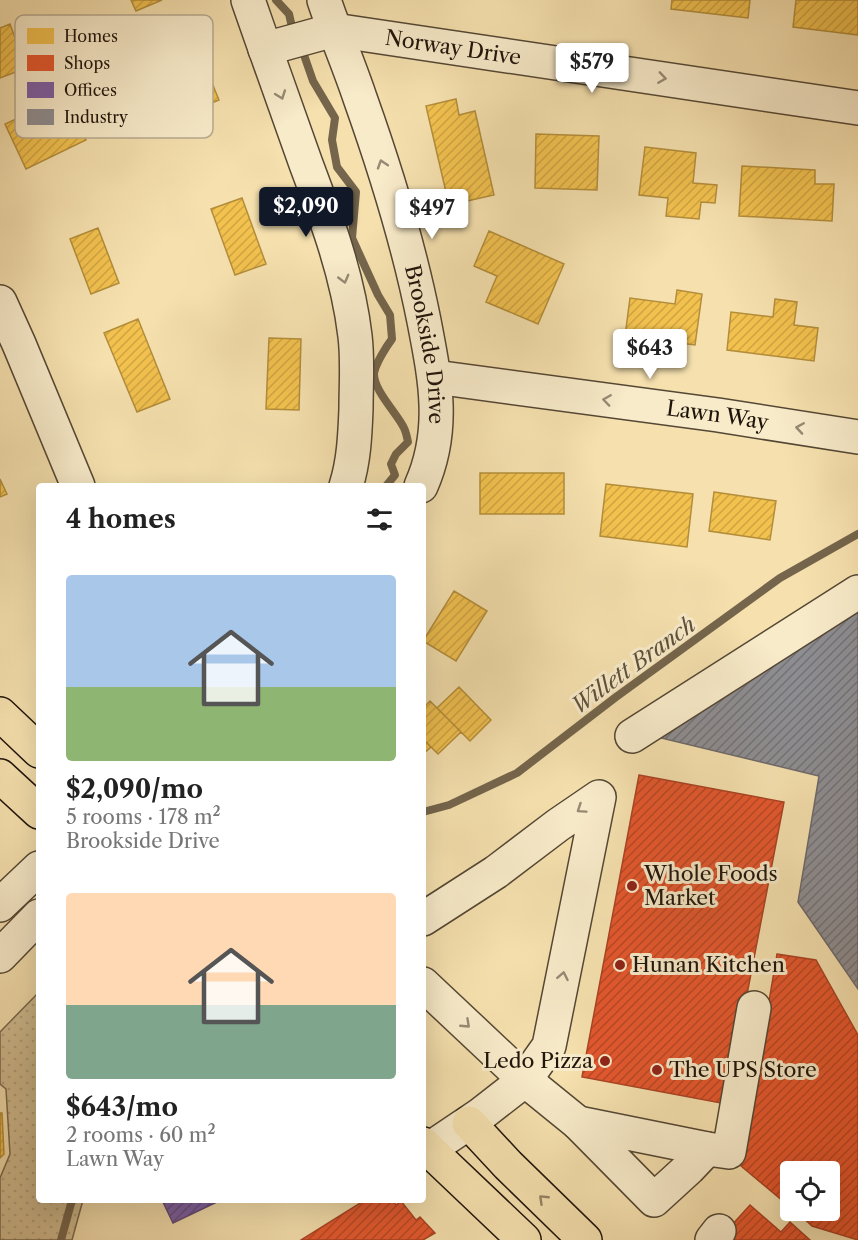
<!DOCTYPE html>
<html lang="en">
<head>
<meta charset="utf-8">
<style>
  body { margin:0; font-family:"Libre Caslon Text",serif; background:#f6f6f6; color:#222; height:100vh; display:flex; flex-direction:column; font-size:22px; white-space:nowrap }
  * { box-sizing:border-box; margin:0 }
  p { font-size:20px; color:#767676 }
  .icon { flex:none; width:33px; height:33px; fill:none; stroke:currentColor; stroke-width:2; stroke-linecap:round; stroke-linejoin:round }
  .map { position:relative; flex:1; overflow:hidden }
  .panel { position:absolute; left:36px; top:483px; width:390px; height:720px; display:flex; flex-direction:column; background:#fff; border-radius:6px; box-shadow:0 6px 24px #0002 }
  .panel>* { flex:none }
  .fabs { position:absolute; left:780px; top:1161px; display:grid; gap:12px }
  .fabs a { display:grid; place-items:center; width:60px; height:60px; border-radius:6px; background:#fff; box-shadow:0 6px 24px #0002; font-size:30px }
  .price { position:absolute; translate:-50% -51px; padding:0 14px; border-radius:6px; background:#fff; color:#222; font-size:20px; line-height:39px; filter:drop-shadow(0 2px 3px #0008) }
  .price::after { content:''; position:absolute; left:50%; top:36px; width:18px; height:14px; margin-left:-9px; background:inherit; clip-path:polygon(0 0,100% 0,50% 100%) }
  .price.on { background:#111827; color:#fff }
  ul { padding:0; list-style:none }
  li { display:grid; align-content:center; gap:12px; height:318px; padding:0 30px }
  li span { display:grid; place-items:center; height:186px; border-radius:6px; color:#555 }
  li>.icon { margin-inline-start:auto }
  span .icon { width:108px; height:108px; fill:#fffc; stroke-width:1 }
  li b { font-size:26px }
  h2 { display:flex; justify-content:space-between; align-items:center; height:72px; padding:0 30px; font-size:26px }
  .map>svg:first-child { display:block }
  .park { fill:url(#park-dots); stroke:#78684e; stroke-width:1.5 }
  .homes { fill:url(#homes-hatch); stroke:#b38d3a; stroke-width:1.5 }
  .shops { fill:url(#shops-hatch); stroke:#a94324; stroke-width:1.5 }
  .offices { fill:url(#offices-hatch); stroke:#5f4878; stroke-width:1.5 }
  .industry { fill:url(#industry-hatch); stroke:#6c696a; stroke-width:1.5 }
  .lines { fill:none; stroke-linecap:round; stroke-linejoin:round }
  .stream { stroke:#74654c; stroke-width:8 }
  .minor-casing { stroke:#544734; stroke-width:36 }
  .major-casing { stroke:#1f140b; stroke-width:36 }
  .minor { stroke:#f8ebca; stroke-width:33 }
  .major { stroke:#f5e0ae; stroke-width:33 }
  .oneway { stroke:#968a74 }
  .oneway2 { stroke:#958465 }
  .poi-dot { fill:#8f2418; stroke:#f8ebca; stroke-width:2 }
  .labels { text-anchor:middle; stroke-width:6; stroke-linejoin:round; paint-order:stroke }
  .street-label { font-size:21px; fill:#1f140b; stroke:#f8ebca }
  .poi-label { font-size:21px; fill:#1f140b; stroke:#f8ebca; text-anchor:start }
  .water-label { font-size:22px; font-style:italic; fill:#5e513c; stroke:#f8ebca }
  .key { fill:#f8ebca; stroke:#b7aa91; stroke-width:1.5 }
  .key-label { font-size:16px; fill:#1f140b }
</style>
</head>
<body>
<div class="map">
<svg width="858" height="1240" viewBox="0 0 858 1240">
  <defs>
    <pattern id="park-dots" width="8" height="8" patternUnits="userSpaceOnUse" patternTransform="scale(1.5)"><rect width="8" height="8" fill="#d1bd92"/><path d="M2 2h.1M6 6h.1" fill="none" stroke="#b3a27d" stroke-width="1.8" stroke-linecap="round"/></pattern>
    <pattern id="homes-hatch" width="6" height="6" patternUnits="userSpaceOnUse" patternTransform="scale(1.5)"><rect width="6" height="6" fill="#f2c14e"/><path d="M-1 1l2-2M0 6l6-6M5 7l2-2" fill="none" stroke="#cfa543"/></pattern>
    <pattern id="shops-hatch" width="6" height="6" patternUnits="userSpaceOnUse" patternTransform="scale(1.5)"><rect width="6" height="6" fill="#e4572e"/><path d="M-1 1l2-2M0 6l6-6M5 7l2-2" fill="none" stroke="#b84725"/></pattern>
    <pattern id="offices-hatch" width="6" height="6" patternUnits="userSpaceOnUse" patternTransform="scale(1.5)"><rect width="6" height="6" fill="#7b5ea7"/><path d="M-1 1l2-2M0 6l6-6M5 7l2-2" fill="none" stroke="#644c86"/></pattern>
    <pattern id="industry-hatch" width="6" height="6" patternUnits="userSpaceOnUse" patternTransform="scale(1.5)"><rect width="6" height="6" fill="#8d8d92"/><path d="M-1 1l2-2M0 6l6-6M5 7l2-2" fill="none" stroke="#737275"/></pattern>
  </defs>
  <rect width="100%" height="100%" fill="#f5e0ae"/>
  <filter id="stains"><feTurbulence type="fractalNoise" baseFrequency=".00333" numOctaves="4"/><feColorMatrix values="0 0 0 0 .2 0 0 0 0 .09 0 0 0 0 .02 0 0 0 .5 -.17"/></filter>
  <radialGradient id="worn" r=".72"><stop offset=".6" stop-color="#630" stop-opacity="0"/><stop offset="1" stop-color="#630" stop-opacity=".3"/></radialGradient>
  <!-- park -->
  <path class="park" d="M 39,992 L 39,1200 L 83,1200 L 72,1240 L 0,1240 L 0,1178 L 10,1154 L 6,1089 L 0,1084 L 0,1032 Z"/>
  <!-- homes -->
  <path class="homes" d="M 131,0 L 162,0 L 136,11 Z
    M 672,0 L 750,0 L 748,18 L 671,9 Z
    M 796,0 L 858,0 L 858,35 L 793,27 Z
    M 10,24 L 26,68 L 0,78 L 0,28 Z
    M 197,46 L 219,100 L 179,116 L 157,62 Z
    M 65,96 L 86,140 L 26,169 L 5,124 Z
    M 456,99 L 459,115 L 475,111 L 494,195 L 449,205 L 426,106 Z
    M 536,134 L 599,136 L 597,190 L 535,188 Z
    M 645,147 L 696,153 L 693,183 L 717,185 L 715,203 L 701,202 L 699,219 L 666,216 L 668,198 L 639,195 Z
    M 742,166 L 815,170 L 815,184 L 834,184 L 832,221 L 739,216 Z
    M 242,198 L 266,264 L 235,275 L 211,209 Z
    M 98,228 L 119,283 L 91,294 L 70,239 Z
    M 489,231 L 564,264 L 538,324 L 486,302 L 497,276 L 474,266 Z
    M 677,290 L 702,294 L 695,345 L 625,336 L 630,298 L 675,304 Z
    M 775,299 L 797,302 L 794,325 L 818,328 L 814,361 L 727,350 L 731,312 L 773,317 Z
    M 138,319 L 170,399 L 137,412 L 104,333 Z
    M 269,338 L 301,339 L 299,410 L 266,409 Z
    M 480,473 L 564,473 L 564,514 L 480,514 Z
    M 0,479 L 7,494 L 0,497 Z
    M 606,484 L 693,494 L 687,547 L 600,536 Z
    M 714,492 L 776,501 L 770,540 L 709,531 Z
    M 454,591 L 487,611 L 456,661 L 423,641 Z
    M 459,687 L 491,720 L 470,741 L 437,708 Z
    M 430,701 L 461,732 L 438,754 L 423,739 L 423,708 Z
    M 423,739 L 431,747 L 423,754 Z
    M 0,1113 L 2,1113 L 4,1154 L 0,1158 Z"/>
  <!-- shops -->
  <path class="shops" d="M 639,775 L 784,802 L 726,1104 L 582,1077 Z
    M 777,954 L 816,960 L 858,1035 L 858,1240 L 812,1226 L 795,1210 L 830,1210 L 830,1172 L 790,1172 L 790,1207 L 741,1166 Z
    M 365,1200 L 392,1200 L 396,1205 L 401,1201 L 416,1220 L 420,1217 L 435,1233 L 423,1240 L 301,1240 Z
    M 750,1205 L 781,1232 L 790,1222 L 810,1240 L 727,1240 L 722,1236 Z"/>
  <!-- offices -->
  <path class="offices" d="M 162,1200 L 221,1200 L 173,1223 Z"/>
  <!-- industry -->
  <path class="industry" d="M 858,604 L 858,989 L 798,902 L 819,776 L 661,738 Z"/>
  <g class="lines">
    <!-- stream -->
    <path class="stream" d="M 276,0 L 289,14 L 292,27
      M 304,55 L 313,81 L 335,118 L 332,140 L 337,167 L 356,192 L 352,238 L 378,295 L 390,315 L 392,339 C 386,347 376,363 374,373 C 373,390 397,413 404,428 C 406,432 407,437 408,442 L 396,454 L 391,464 L 395,475 L 386,486
      M 423,812 L 449,805 L 517,773 L 616,697 L 780,578 L 858,534
      M 61,1240 L 72,1200"/>
    <!-- minor casing -->
    <g class="minor-casing">
      <g id="minor">
        <path d="M 248,0 C 267,55 287,110 306,164 C 327,220 348,276 355,336 C 358,360 356,385 356,409 C 355,434 354,461 346,486"/>
        <path id="s1" d="M 324,0 C 335,33 349,65 360,98 C 386,171 409,245 424,321 C 435,378 446,430 421,486"/>
        <path id="s2" d="M 265,49 L 334,30 L 858,108"/>
        <path d="M 0,302 L 19,344 L 78,486"/>
        <path id="s3" d="M 435,377 L 718,415 L 858,437"/>
        <path d="M 632,736 L 858,592"/>
        <path d="M 0,905 L 39,868"/>
        <path d="M 423,919 L 496,872 L 558,825 L 599,797 L 549,1046 L 525,1080 L 423,984"/>
        <path d="M 0,956 L 39,916"/>
        <path d="M 578,1123 L 707,1149 L 689,1168 L 654,1200 Z"/>
        <path d="M 707,1149 L 729,1152 L 754,1008"/>
        <path d="M 428,1150 L 480,1115 L 525,1080 L 578,1123"/>
        <path d="M 712,1240 L 719,1231"/>
      </g>
    </g>
    <!-- major casing -->
    <g class="major-casing">
      <path id="major" d="M 0,714 L 39,751
        M 0,776 L 39,812
        M 469,1123 L 508,1165 L 585,1240
        M 423,1144 L 524,1240"/>
    </g>
    <!-- minor -->
    <use href="#minor" class="minor"/>
    <!-- major -->
    <use href="#major" class="major"/>
  </g>
  <!-- one-way arrows -->
  <defs><path id="oneway-chevron" d="M-2-3.5L2.5 0L-2 3.5" fill="none" stroke-width="1.6" stroke-linecap="round" stroke-linejoin="round" transform="scale(1.5)"/></defs>
  <g class="oneway">
    <use href="#oneway-chevron" transform="translate(662 78) rotate(8)"/>
    <use href="#oneway-chevron" transform="translate(281 95) rotate(70)"/>
    <use href="#oneway-chevron" transform="translate(382 164) rotate(-108)"/>
    <use href="#oneway-chevron" transform="translate(344 279) rotate(75)"/>
    <use href="#oneway-chevron" transform="translate(607 400) rotate(-172)"/>
    <use href="#oneway-chevron" transform="translate(800 428) rotate(-171)"/>
    <use href="#oneway-chevron" transform="translate(581 809) rotate(146)"/>
    <use href="#oneway-chevron" transform="translate(563 976) rotate(-79)"/>
    <use href="#oneway-chevron" transform="translate(466 1024) rotate(43)"/>
  </g>
  <use class="oneway2" href="#oneway-chevron" transform="translate(543 1199) rotate(-136)"/>
  <!-- markers -->
  <g class="poi-dot">
    <circle cx="632" cy="886" r="6"/>
    <circle cx="620" cy="965" r="6"/>
    <circle cx="605" cy="1061" r="6"/>
    <circle cx="657" cy="1070" r="6"/>
  </g>
  <g class="labels">
    <!-- street labels -->
    <g class="street-label">
      <text dy="7" stroke="none"><textPath href="#s2" startOffset="192">Norway Drive</textPath></text>
      <text dy="7" stroke="none"><textPath href="#s1" startOffset="360">Brookside Drive</textPath></text>
      <text dy="7" stroke="none"><textPath href="#s3" startOffset="285">Lawn Way</textPath></text>
    </g>
    <!-- poi labels -->
    <g class="poi-label">
      <text x="644" y="881">Whole Foods<tspan x="644" dy="24">Market</tspan></text>
      <text x="632" y="972">Hunan Kitchen</text>
      <text x="593" y="1068" text-anchor="end">Ledo Pizza</text>
      <text x="669" y="1077">The UPS Store</text>
    </g>
    <!-- water labels -->
    <g class="water-label">
      <text transform="translate(633 665) rotate(-36)" y="8">Willett Branch</text>
    </g>
  </g>
  <!-- legend -->
  <rect x="15" y="15" width="198" height="123" rx="9" class="key"/>
  <rect x="27" y="28" width="27" height="16" fill="#f2c14e"/>
  <rect x="27" y="55" width="27" height="16" fill="#e4572e"/>
  <rect x="27" y="82" width="27" height="16" fill="#7b5ea7"/>
  <rect x="27" y="109" width="27" height="16" fill="#8d8d92"/>
  <g class="key-label">
    <text x="64" y="42">Homes</text>
    <text x="64" y="69">Shops</text>
    <text x="64" y="96">Offices</text>
    <text x="64" y="123">Industry</text>
  </g>
  <rect width="100%" height="100%" filter="url(#stains)"/>
  <rect width="100%" height="100%" fill="url(#worn)"/>
</svg>
<div class="fabs">
<a><svg class="icon" aria-label="locate" viewBox="0 0 24 24"><circle cx="12" cy="12" r="6"/><path d="M12 2v4M12 18v4M2 12h4M18 12h4"/></svg></a>
</div>
<b class="price" style="left:592px;top:94px">$579</b>
<b class="price on" style="left:306px;top:238px">$2,090</b>
<b class="price" style="left:432px;top:240px">$497</b>
<b class="price" style="left:650px;top:380px">$643</b>
<section class="panel">
<h2>4 homes<svg class="icon" aria-label="filters" viewBox="0 0 24 24"><path d="M4 7h16M4 17h16"/><circle cx="9" cy="7" r="2"/><circle cx="15" cy="17" r="2"/></svg></h2>
<ul>
<li><span style="background:linear-gradient(#a9c7e8 60%,#8fb573 0)"><svg class="icon" aria-label="home" viewBox="0 0 24 24"><path d="M3 11l9-7 9 7M6 9v11h12V9"/></svg></span><div><b>$2,090/mo</b><p>5 rooms · 178 m²</p><p>Brookside Drive</p></div></li>
<li><span style="background:linear-gradient(#ffd9b3 60%,#7fa58c 0)"><svg class="icon" aria-label="home" viewBox="0 0 24 24"><path d="M3 11l9-7 9 7M6 9v11h12V9"/></svg></span><div><b>$643/mo</b><p>2 rooms · 60 m²</p><p>Lawn Way</p></div></li>
</ul>
</section>
</div>
</body>
</html>
